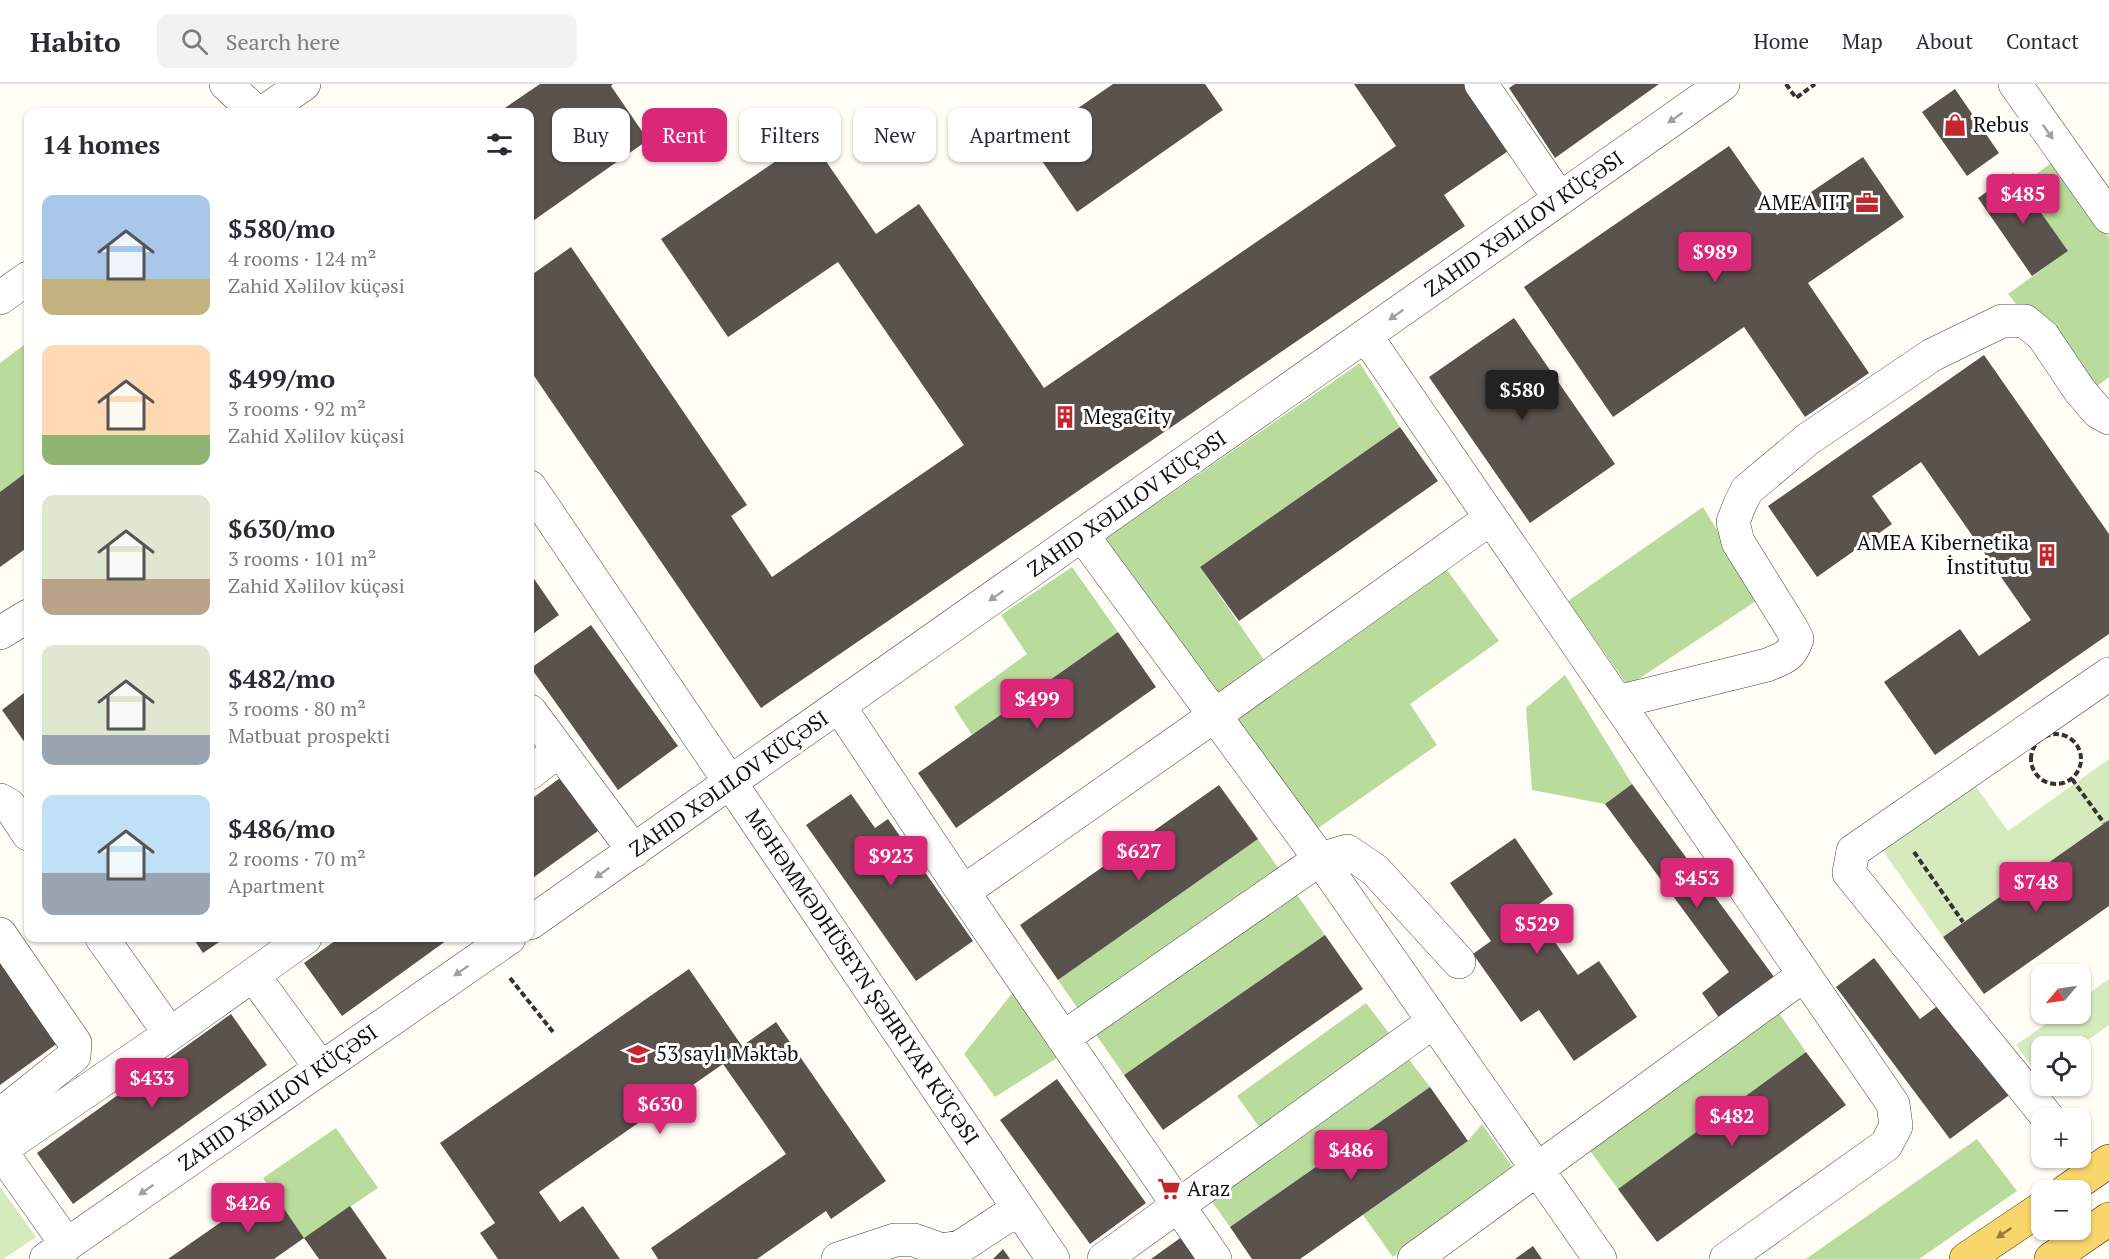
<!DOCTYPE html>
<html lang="en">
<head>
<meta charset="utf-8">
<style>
  body { margin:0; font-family:"PT Serif",serif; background:#f2f2f3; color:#2b2b33; height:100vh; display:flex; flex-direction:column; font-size:22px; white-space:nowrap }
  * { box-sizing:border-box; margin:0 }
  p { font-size:20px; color:#7c7c81 }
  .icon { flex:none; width:33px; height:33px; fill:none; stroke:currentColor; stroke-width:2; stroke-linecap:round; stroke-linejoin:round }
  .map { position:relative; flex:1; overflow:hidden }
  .panel { position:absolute; left:24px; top:24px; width:510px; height:834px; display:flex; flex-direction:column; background:#fff; border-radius:12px; box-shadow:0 2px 4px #0004 }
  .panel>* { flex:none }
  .banner { position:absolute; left:552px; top:24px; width:570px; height:54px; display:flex; gap:12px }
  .needle { width:39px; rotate:241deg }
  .controls { position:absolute; left:2031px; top:880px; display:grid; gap:12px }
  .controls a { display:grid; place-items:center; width:60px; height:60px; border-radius:12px; background:#fff; box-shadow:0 2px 4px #0004; font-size:30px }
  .price { position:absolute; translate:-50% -51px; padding:0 14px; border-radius:6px; background:#db2777; color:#fff; font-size:20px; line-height:39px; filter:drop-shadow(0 2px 3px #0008) }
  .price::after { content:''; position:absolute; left:50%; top:36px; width:18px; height:14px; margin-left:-9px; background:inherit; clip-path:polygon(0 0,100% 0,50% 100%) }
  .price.selected { background:#222; color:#fff }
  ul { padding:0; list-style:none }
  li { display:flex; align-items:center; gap:18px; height:150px; padding:0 18px }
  li span { display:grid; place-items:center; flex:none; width:168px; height:120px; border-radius:12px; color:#555 }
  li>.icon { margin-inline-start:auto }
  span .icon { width:72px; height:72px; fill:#fffc; stroke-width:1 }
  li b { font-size:26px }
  h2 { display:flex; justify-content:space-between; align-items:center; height:72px; padding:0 18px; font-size:26px }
  .pill { padding:0 21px; border-radius:12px; background:#fff; box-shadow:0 2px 4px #0004; font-size:21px; line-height:54px }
  .pill.selected { background:#db2777; color:#fff }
  header { display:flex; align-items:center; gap:36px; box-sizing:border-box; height:84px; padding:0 30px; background:#fff; border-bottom:2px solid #e1e1e2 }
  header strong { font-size:28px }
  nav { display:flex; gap:33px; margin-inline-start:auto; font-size:21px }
  .search { width:420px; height:54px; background:#f2f2f3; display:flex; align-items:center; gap:15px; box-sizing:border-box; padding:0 21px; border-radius:12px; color:#7c7c81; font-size:22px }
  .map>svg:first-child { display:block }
  .green { fill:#d5ebbd }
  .forest { fill:#b9dc9c }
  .building { fill:#5a524d }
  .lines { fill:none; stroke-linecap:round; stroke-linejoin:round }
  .minor-casing { stroke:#444; stroke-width:34 }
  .major-casing { stroke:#222; stroke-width:34 }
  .path { stroke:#333; stroke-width:4; stroke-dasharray:6 3; stroke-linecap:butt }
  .minor { stroke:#fff; stroke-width:33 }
  .major { stroke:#f9d66b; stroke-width:33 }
  .oneway { fill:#a0a0a0 }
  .oneway2 { fill:#917d42 }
  .labels { text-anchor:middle; stroke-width:6; stroke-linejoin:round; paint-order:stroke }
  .poi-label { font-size:21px; fill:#111; stroke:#fff; text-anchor:start }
  .street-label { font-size:21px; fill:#111; stroke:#fff }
</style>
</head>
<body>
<header>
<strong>Habito</strong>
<div class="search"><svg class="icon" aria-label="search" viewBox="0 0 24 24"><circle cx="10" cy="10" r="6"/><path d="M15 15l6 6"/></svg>Search here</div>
<nav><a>Home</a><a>Map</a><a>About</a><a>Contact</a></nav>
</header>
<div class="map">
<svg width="2109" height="1175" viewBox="0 0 2109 1175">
  <rect width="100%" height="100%" fill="#fffdf5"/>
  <!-- green -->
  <path class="green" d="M 2109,675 L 2109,736 L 1943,853 L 1881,764 L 1973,699 L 2008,747 Z
    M 2109,895 L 2109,941 L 2078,963 L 2042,963 L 2041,989 L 2038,991 L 2016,961 L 2060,930 L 2080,930 L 2081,915 Z
    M 0,1103 L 36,1153 L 3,1175 L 0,1175 Z"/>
  <!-- forest -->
  <path class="forest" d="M 2054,77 L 2109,153 L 2109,293 L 2087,310 L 2008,210 L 2068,167 L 2021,101 Z
    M 28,258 L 28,387 L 0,408 L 0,279 Z
    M 1360,279 L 1400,343 L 1200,483 L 1264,576 L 1218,613 L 1105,455 Z
    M 1703,423 L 1759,515 L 1628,602 L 1568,517 Z
    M 1072,483 L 1118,548 L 972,651 L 954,623 L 1027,570 L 1001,531 Z
    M 1447,486 L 1499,557 L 1410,620 L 1437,661 L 1314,747 L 1237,636 Z
    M 1565,591 L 1632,700 L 1605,720 L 1532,706 L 1526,624 Z
    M 1258,755 L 1325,851 L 1124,991 L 1058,896 Z
    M 1014,907 L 1060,972 L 995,1013 L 964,970 Z
    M 1366,919 L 1430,1003 L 1230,1143 L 1210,1115 L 1277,1068 L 1237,1012 Z
    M 1777,926 L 1806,968 L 1618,1105 L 1588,1064 Z
    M 1482,1040 L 1514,1085 L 1393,1173 L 1363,1131 L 1468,1057 Z
    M 336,1044 L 378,1104 L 304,1154 L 263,1094 Z
    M 1977,1055 L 2017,1107 L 1919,1175 L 1806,1175 Z"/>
  <!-- building -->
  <path class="building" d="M 540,0 L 613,0 L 611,2 L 648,56 L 530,139 L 530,28 L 499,28 Z
    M 1113,0 L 1205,0 L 1223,26 L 1077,128 L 1029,58 Z
    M 1354,0 L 1470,0 L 1514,63 L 1444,111 L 1465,142 L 761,624 L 530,286 L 530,192 L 571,163 L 747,421 L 731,432 L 772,493 L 964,361 L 838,178 L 728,253 L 661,155 L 810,54 L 876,150 L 919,120 L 1044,304 L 1396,62 Z
    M 1515,0 L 1659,0 L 1555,74 L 1509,4 Z
    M 1955,5 L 1999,69 L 1967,92 L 1922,28 Z
    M 1729,62 L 1777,131 L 1863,73 L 1904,133 L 1808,199 L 1869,289 L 1805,333 L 1744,243 L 1613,333 L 1524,203 Z
    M 2013,89 L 2068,167 L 2032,192 L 1978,114 Z
    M 1514,234 L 1615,380 L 1530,439 L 1429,293 Z
    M 1984,271 L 2109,450 L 2109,550 L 1935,671 L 1884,598 L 1960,545 L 1979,572 L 2031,536 L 1921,378 L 1872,412 L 1892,440 L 1817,493 L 1768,422 Z
    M 1400,343 L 1438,397 L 1239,537 L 1200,483 Z
    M 28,387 L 28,463 L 0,483 L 0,408 Z
    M 530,489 L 559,531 L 530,552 Z
    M 591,541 L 678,662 L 618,706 L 531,584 Z
    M 1118,548 L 1156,603 L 956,744 L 918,689 Z
    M 28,606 L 28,663 L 2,626 Z
    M 560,694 L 598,747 L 530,796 L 530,716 Z
    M 1632,700 L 1780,901 L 1724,941 L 1702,909 L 1729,888 L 1605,720 Z
    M 1219,701 L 1258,755 L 1058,896 L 1020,841 Z
    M 851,710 L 875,744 L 888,735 L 973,857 L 916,897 L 806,741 Z
    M 2109,736 L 2109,822 L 1984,910 L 1943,853 Z
    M 1515,754 L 1553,810 L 1532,825 L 1578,891 L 1599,877 L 1637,933 L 1574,977 L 1539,926 L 1521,938 L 1473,870 L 1491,857 L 1450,799 Z
    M 1325,851 L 1363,905 L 1163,1046 L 1124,991 Z
    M 193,854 L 225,854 L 203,869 Z
    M 339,854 L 450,854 L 342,932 L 304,879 Z
    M 0,870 L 62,956 L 0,1001 Z
    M 1874,874 L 1920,935 L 1944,917 L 2012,1009 L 1950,1055 L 1836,903 Z
    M 689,885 L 742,962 L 776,938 L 886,1097 L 831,1135 L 826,1127 L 757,1175 L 658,1175 L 651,1164 L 786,1070 L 723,980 L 539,1108 L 560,1138 L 583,1122 L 620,1175 L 498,1175 L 480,1149 L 495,1139 L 440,1059 Z
    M 231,930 L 267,981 L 73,1120 L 37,1069 Z
    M 1806,968 L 1846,1021 L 1657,1158 L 1618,1105 Z
    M 1057,995 L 1146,1119 L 1090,1160 L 1000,1036 Z
    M 1430,1003 L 1468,1057 L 1300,1175 L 1252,1175 L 1230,1143 Z
    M 270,1104 L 304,1154 L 274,1175 L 168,1175 Z
    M 350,1122 L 387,1175 L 319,1175 L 304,1154 Z
    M 1183,1152 L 1199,1175 L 1151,1175 Z
    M 1533,1162 L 1542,1175 L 1515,1175 Z
    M 1003,1165 L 1010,1175 L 993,1175 Z"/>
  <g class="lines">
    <!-- minor casing -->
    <g class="minor-casing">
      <path id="minor" d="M 226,0 L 256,28
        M 1481,0 L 1560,115
        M 2015,0 L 2109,133
        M 264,28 L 304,0
        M 0,214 L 28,194
        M 1366,252 L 1893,1020 L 1896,1042 L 1886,1061 L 1726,1175
        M 530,403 L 1053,1175
        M 1083,452 L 1320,775 L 1600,1175
        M 0,549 L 28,532
        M 1617,618 L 1767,581 C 1784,574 1791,573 1797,555 L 1792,545 L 1738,458 L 1733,438 L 1740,420 L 1747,406 L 1808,355 L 1932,271 L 2002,237 L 2025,237 L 2043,252 L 2080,307 L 2098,328 L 2109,334
        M 839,622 L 963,808 L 1215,1175
        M 530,627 L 634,767
        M 530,689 L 558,667
        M 0,716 L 9,721 L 28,750
        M 963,808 L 1214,632 L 1491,434
        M 530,839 L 1723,0
        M 0,850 L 75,959 L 74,972 L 0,1031
        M 102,854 L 170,950
        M 253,891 L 305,854
        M 1063,954 L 1320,775 L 1347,767 L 1375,786 L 1459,878
        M 2049,1035 L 1849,789 L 1853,767 L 2109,590
        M 0,1066 L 170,950 L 253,891 L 321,984
        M 0,1066 L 67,1161
        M 46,1175 L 509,854
        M 838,1175 L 895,1156 L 914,1156 L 942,1166 L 960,1163 L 1018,1125
        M 1104,1175 L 1433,938
        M 1414,1175 L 1804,891"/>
    </g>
    <!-- major casing -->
    <g class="major-casing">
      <path id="major" d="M 2066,1107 L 2109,1077
        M 1966,1175 L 2042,1124
        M 2051,1175 L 2109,1135"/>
    </g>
    <!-- path -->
    <path class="path" d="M 1786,0 L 1796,14 L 1815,0
      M2031 675a25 25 0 1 1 50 0a25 25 0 1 1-50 0Z
      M 2072,695 L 2104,739
      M 1914,768 L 1963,838
      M 510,894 L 553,948"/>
    <!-- minor -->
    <use href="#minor" class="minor"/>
    <!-- major -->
    <use href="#major" class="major"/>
  </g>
  <!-- one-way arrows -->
  <defs><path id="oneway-solid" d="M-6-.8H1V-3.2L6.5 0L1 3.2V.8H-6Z" transform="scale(1.5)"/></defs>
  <g class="oneway">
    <use href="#oneway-solid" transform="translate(1675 34) rotate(145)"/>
    <use href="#oneway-solid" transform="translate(2048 48) rotate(55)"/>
    <use href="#oneway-solid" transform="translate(1396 231) rotate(145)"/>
    <use href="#oneway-solid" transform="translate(996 512) rotate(145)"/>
    <use href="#oneway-solid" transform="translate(602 789) rotate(145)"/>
    <use href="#oneway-solid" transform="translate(461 887) rotate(145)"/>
    <use href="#oneway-solid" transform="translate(146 1106) rotate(145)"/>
  </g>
  <use class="oneway2" href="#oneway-solid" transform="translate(2004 1149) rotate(146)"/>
  <!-- icons -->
  <defs>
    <g id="shop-bare" transform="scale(1.8)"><path d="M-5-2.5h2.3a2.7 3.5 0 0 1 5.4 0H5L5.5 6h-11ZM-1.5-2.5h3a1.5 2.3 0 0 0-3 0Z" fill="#c4262e" stroke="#fff" stroke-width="2.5" paint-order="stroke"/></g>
    <g id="office-bare" transform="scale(1.8)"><path d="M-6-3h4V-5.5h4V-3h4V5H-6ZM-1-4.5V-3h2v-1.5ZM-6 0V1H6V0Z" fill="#c4262e" stroke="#fff" stroke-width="2.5" paint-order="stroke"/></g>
    <g id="building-bare" transform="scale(1.8)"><path d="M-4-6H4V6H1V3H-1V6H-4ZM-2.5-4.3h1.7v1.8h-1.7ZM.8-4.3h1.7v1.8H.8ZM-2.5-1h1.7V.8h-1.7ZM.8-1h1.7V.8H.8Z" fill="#c4262e" stroke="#fff" stroke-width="2.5" paint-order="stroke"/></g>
    <g id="school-bare" transform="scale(1.8)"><path d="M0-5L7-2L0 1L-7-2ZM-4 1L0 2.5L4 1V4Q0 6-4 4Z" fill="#c4262e" stroke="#fff" stroke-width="2.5" paint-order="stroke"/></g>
    <g id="supermarket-bare" transform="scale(1.8)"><path d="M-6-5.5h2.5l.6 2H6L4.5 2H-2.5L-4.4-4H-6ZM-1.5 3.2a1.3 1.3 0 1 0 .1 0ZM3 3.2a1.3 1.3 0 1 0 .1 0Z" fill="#c4262e" stroke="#fff" stroke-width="2.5" paint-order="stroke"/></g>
  </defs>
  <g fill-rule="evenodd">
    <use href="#shop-bare" x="1955" y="41"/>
    <use href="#office-bare" x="1867" y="119"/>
    <use href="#building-bare" x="1065" y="333"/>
    <use href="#building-bare" x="2047" y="471"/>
    <use href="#school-bare" x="638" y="970"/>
    <use href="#supermarket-bare" x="1169" y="1105"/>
  </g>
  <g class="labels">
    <!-- poi labels -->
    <g class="poi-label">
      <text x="1973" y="48">Rebus</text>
      <text x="1849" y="126" text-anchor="end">AMEA IIT</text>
      <text x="1083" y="340">MegaCity</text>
      <text x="2029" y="466" text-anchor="end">AMEA Kibernetika<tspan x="2029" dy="24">İnstitutu</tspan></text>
      <text x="656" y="977">53 saylı Məktəb</text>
      <text x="1187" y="1112">Araz</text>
    </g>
    <!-- street labels -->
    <g class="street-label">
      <text transform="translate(1524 140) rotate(-35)" y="7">ZAHID XƏLILOV KÜÇƏSI</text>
      <text transform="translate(1127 420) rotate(-35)" y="7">ZAHID XƏLILOV KÜÇƏSI</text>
      <text transform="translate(729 700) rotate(-35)" y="7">ZAHID XƏLILOV KÜÇƏSI</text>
      <text transform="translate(862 893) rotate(56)" y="7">MƏHƏMMƏDHÜSEYN ŞƏHRIYAR KÜÇƏSI</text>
      <text transform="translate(278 1014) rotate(-35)" y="7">ZAHID XƏLILOV KÜÇƏSI</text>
    </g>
  </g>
</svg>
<div class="controls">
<a><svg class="needle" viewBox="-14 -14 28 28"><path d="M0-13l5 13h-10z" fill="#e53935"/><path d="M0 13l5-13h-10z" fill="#7c7c81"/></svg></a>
<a><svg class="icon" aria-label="locate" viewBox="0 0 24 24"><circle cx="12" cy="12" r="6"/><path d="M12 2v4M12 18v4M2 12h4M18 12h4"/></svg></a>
<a>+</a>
<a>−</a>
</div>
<b class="price" style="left:2023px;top:141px">$485</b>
<b class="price" style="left:1715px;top:199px">$989</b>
<b class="price selected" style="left:1522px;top:337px">$580</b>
<b class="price" style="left:1037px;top:646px">$499</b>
<b class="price" style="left:1139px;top:798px">$627</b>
<b class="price" style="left:891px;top:803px">$923</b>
<b class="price" style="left:1697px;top:825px">$453</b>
<b class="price" style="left:2036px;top:829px">$748</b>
<b class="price" style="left:1537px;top:871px">$529</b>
<b class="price" style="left:152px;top:1025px">$433</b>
<b class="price" style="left:660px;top:1051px">$630</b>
<b class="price" style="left:1732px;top:1063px">$482</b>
<b class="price" style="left:1351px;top:1097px">$486</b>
<b class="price" style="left:248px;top:1150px">$426</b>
<div class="banner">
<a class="pill">Buy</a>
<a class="pill selected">Rent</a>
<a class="pill">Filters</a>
<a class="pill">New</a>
<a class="pill">Apartment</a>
</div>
<section class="panel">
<h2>14 homes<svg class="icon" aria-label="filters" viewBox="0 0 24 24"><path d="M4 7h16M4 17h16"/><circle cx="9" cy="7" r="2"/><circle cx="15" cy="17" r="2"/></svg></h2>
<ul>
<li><span style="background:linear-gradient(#a9c7e8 70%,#c2b280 0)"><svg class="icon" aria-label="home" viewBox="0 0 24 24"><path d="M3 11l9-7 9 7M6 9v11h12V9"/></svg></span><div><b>$580/mo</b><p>4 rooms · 124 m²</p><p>Zahid Xəlilov küçəsi</p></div></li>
<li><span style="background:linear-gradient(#ffd9b3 75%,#8fb573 0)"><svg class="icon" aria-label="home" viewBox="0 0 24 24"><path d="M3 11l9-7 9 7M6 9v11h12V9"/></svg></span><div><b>$499/mo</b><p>3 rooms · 92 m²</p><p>Zahid Xəlilov küçəsi</p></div></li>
<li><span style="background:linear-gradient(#dfe7d0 70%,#b9a48a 0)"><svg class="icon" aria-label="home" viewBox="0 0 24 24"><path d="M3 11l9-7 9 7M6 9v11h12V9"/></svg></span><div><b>$630/mo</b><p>3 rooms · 101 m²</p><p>Zahid Xəlilov küçəsi</p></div></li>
<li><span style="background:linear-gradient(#dfe7d0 75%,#9aa5b1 0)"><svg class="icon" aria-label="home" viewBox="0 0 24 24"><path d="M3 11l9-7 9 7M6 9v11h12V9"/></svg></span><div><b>$482/mo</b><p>3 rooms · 80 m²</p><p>Mətbuat prospekti</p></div></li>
<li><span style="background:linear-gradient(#bfe0f5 65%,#9aa5b1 0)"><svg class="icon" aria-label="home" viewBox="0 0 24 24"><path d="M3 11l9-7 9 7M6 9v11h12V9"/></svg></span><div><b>$486/mo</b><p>2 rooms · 70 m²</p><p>Apartment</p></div></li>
</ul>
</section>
</div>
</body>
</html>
